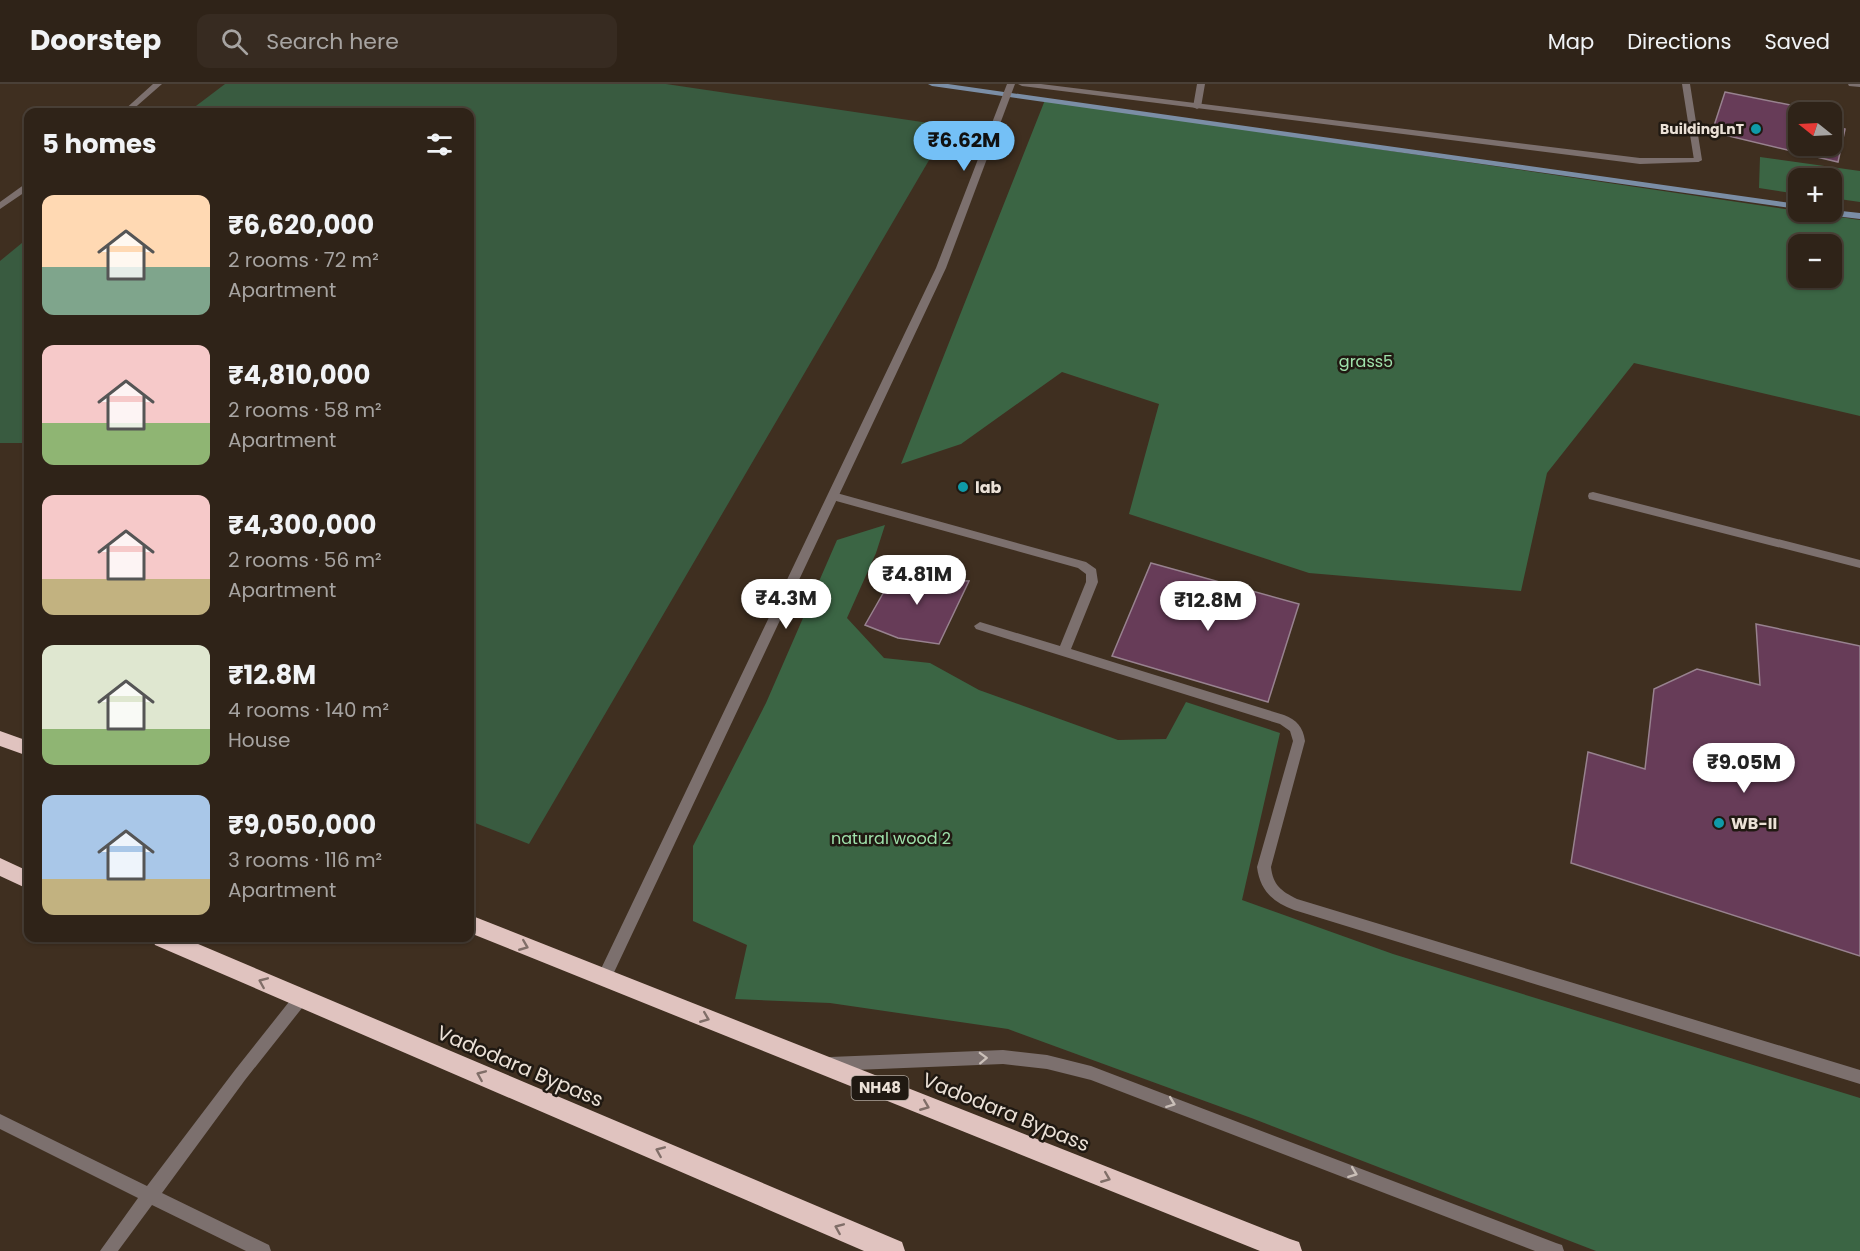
<!DOCTYPE html>
<html lang="en">
<head>
<meta charset="utf-8">
<style>
  body { margin:0; font-family:Poppins,sans-serif; background:#372b21; color:#f1f3f6; height:100vh; display:flex; flex-direction:column; font-size:22px; white-space:nowrap }
  * { box-sizing:border-box; margin:0 }
  p { font-size:20px; color:#a7a4a2 }
  .icon { flex:none; width:33px; height:33px; fill:none; stroke:currentColor; stroke-width:2; stroke-linecap:round; stroke-linejoin:round }
  .map { position:relative; flex:1; overflow:hidden }
  .details { position:absolute; left:24px; top:24px; width:450px; height:834px; display:flex; flex-direction:column; background:#2f2318; border-radius:12px; box-shadow:0 2px 4px #0004,0 0 0 2px #4a4037 }
  .details>* { flex:none }
  .needle { width:39px; rotate:288deg }
  .fabs { position:absolute; left:1788px; top:18px; display:grid; gap:12px }
  .fabs a { display:grid; place-items:center; width:54px; height:54px; border-radius:12px; background:#2f2318; box-shadow:0 2px 4px #0004,0 0 0 2px #4a4037; font-size:30px }
  .price { position:absolute; translate:-50% -51px; padding:0 14px; border-radius:21px; background:#fff; color:#222; font-size:20px; line-height:39px; filter:drop-shadow(0 2px 3px #0008) }
  .price::after { content:''; position:absolute; left:50%; top:36px; width:18px; height:14px; margin-left:-9px; background:inherit; clip-path:polygon(0 0,100% 0,50% 100%) }
  .price.selected { background:#74c0f6; color:#111 }
  ul { padding:0; list-style:none }
  li { display:flex; align-items:center; gap:18px; height:150px; padding:0 18px }
  li span { display:grid; place-items:center; flex:none; width:168px; height:120px; border-radius:12px; color:#555 }
  li>.icon { margin-inline-start:auto }
  span .icon { width:72px; height:72px; fill:#fffc; stroke-width:1 }
  li b { font-size:26px }
  h2 { display:flex; justify-content:space-between; align-items:center; height:72px; padding:0 18px; font-size:26px }
  header { display:flex; align-items:center; gap:36px; box-sizing:border-box; height:84px; padding:0 30px; background:#2f2318; border-bottom:2px solid #4a4037 }
  header strong { font-size:28px }
  nav { display:flex; gap:33px; margin-inline-start:auto; font-size:21px }
  .search { width:420px; height:54px; background:#372b21; display:flex; align-items:center; gap:15px; box-sizing:border-box; padding:0 21px; border-radius:12px; color:#a7a4a2; font-size:22px }
  .map>svg:first-child { display:block }
  .green { fill:#395b40 }
  .forest { fill:#3b6544; fill-rule:evenodd }
  .lines { fill:none; stroke-linecap:round; stroke-linejoin:round }
  .stream { fill:#7b8ea6; fill-rule:evenodd }
  .building { fill:#673c58; stroke:#98828f; stroke-width:1.5 }
  .lane { fill:#7c706e; fill-rule:evenodd }
  .street { fill:#7c706e; fill-rule:evenodd }
  .highway { fill:#e0c3bf; fill-rule:evenodd }
  .oneway { stroke:#806e68 }
  .oneway2 { stroke:#cabfb8 }
  .culture-dot { fill:#0f9aa8; stroke:#201912; stroke-width:2 }
  .labels { text-anchor:middle; stroke-width:5; stroke-linejoin:round; paint-order:stroke }
  .far-poi-label { font-size:14px; font-weight:bold; fill:#ebe1d7; stroke:#201912; text-anchor:end }
  .shield { fill:#201912; stroke:#aea59c; stroke-width:1.5 }
  .shield-label { font-size:15px; font-weight:bold; fill:#ebe1d7 }
  .park-label { font-size:16px; fill:#9fe2ab; stroke:#201912 }
  .poi-label { font-size:16px; font-weight:bold; fill:#ebe1d7; stroke:#201912; text-anchor:start }
  .near-street-label { font-size:20px; fill:#ebe1d7; stroke:#201912 }
</style>
</head>
<body>
<header>
<strong>Doorstep</strong>
<div class="search"><svg class="icon" aria-label="search" viewBox="0 0 24 24"><circle cx="10" cy="10" r="6"/><path d="M15 15l6 6"/></svg>Search here</div>
<nav><a>Map</a><a>Directions</a><a>Saved</a></nav>
</header>
<div class="map">
<svg width="1860" height="1167" viewBox="0 0 1860 1167">
  <rect width="100%" height="100%" fill="#3f2f20"/>
  <!-- green -->
  <path class="green" d="M 225,0 L 666,0 L 949,42 L 529,760 L 470,737 L 470,28 L 188,28 Z
    M 28,154 L 28,359 L 0,359 L 0,177 Z"/>
  <!-- forest -->
  <path class="forest" d="M 1045,16 L 1860,136 L 1860,332 L 1634,279 L 1547,389 L 1521,507 L 1309,489 L 1129,430 L 1159,320 L 1062,288 L 961,360 L 901,380 ZM 1798,160 L 1832,160 L 1832,194 L 1798,194 Z
    M 1760,73 L 1860,87 L 1860,118 L 1832,114 L 1832,94 L 1798,94 L 1798,110 L 1759,104 Z
    M 885,441 L 876,469 L 847,534 L 884,574 L 930,579 L 979,606 L 1118,656 L 1166,655 L 1186,618 L 1280,649 L 1242,816 L 1393,870 L 1860,1014 L 1860,1167 L 1596,1167 L 1254,1035 L 1008,945 L 830,919 L 735,915 L 747,861 L 693,837 L 693,762 L 766,619 L 837,456 Z"/>
  <g class="lines">
    <!-- stream -->
    <path class="stream" d="M 928,0 L 948,0 L 1798,120 L 1798,125 L 932,2 Z
      M 1832,126 L 1860,129 L 1860,135 L 1827,131 L 1823,128 L 1832,128 Z"/>
  </g>
  <!-- building -->
  <path class="building" d="M 1725,8 L 1825,28 L 1798,28 L 1798,62 L 1832,62 L 1832,42 L 1845,45 L 1838,78 L 1712,48 Z
    M 901,478 L 918,488 L 941,496 L 969,497 L 939,560 L 898,554 L 865,541 Z
    M 1151,479 L 1299,520 L 1268,618 L 1112,572 Z
    M 1756,540 L 1860,562 L 1860,872 L 1571,779 L 1588,668 L 1645,685 L 1654,605 L 1697,585 L 1760,601 Z"/>
  <g class="lines">
    <!-- lane -->
    <path class="lane" d="M 1197,0 L 1205,0 L 1201,23 L 1197,25 L 1193,23 Z
      M 1682,0 L 1690,0 L 1702,76 L 1698,78 L 1694,76 Z
      M 1848,0 L 1860,0 L 1860,3 L 1849,2 Z
      M 833,408 L 1086,478 L 1096,485 L 1098,498 L 1071,565 L 1284,631 C 1297,636 1303,643 1305,657 L 1271,783 C 1273,801 1281,807 1297,815 L 1860,986 L 1860,1000 L 1294,826 C 1272,818 1260,806 1257,783 L 1293,657 L 1290,647 L 1280,640 L 976,545 L 974,542 L 980,538 L 1060,562 L 1086,498 L 1086,490 L 1078,484 L 829,415 L 828,412 Z
      M 1593,408 L 1860,476 L 1860,484 L 1589,415 L 1588,412 L 1589,409 Z
      M 301,907 L 306,909 L 308,914 L 306,919 L 245,996 L 162,1109 L 269,1161 L 271,1167 L 246,1167 L 152,1121 L 118,1167 L 100,1167 L 138,1114 L 0,1045 L 0,1030 L 147,1102 L 235,986 L 296,909 Z
      M 1003,966 L 1047,971 L 1091,982 L 1556,1159 L 1562,1161 L 1564,1167 L 1535,1167 L 1091,996 L 1047,985 L 1003,980 L 830,987 L 825,985 L 823,980 L 825,975 L 830,973 Z"/>
    <!-- street -->
    <path class="street" d="M 153,0 L 162,0 L 130,28 L 122,28 Z
      M 1007,0 L 1015,0 L 946,184 L 609,899 L 604,900 L 599,899 L 597,894 L 599,889 L 936,184 Z
      M 1018,0 L 1041,0 L 1640,74 L 1698,74 L 1702,76 L 1698,78 L 1640,80 L 1022,2 Z
      M 25,100 L 28,100 L 28,106 L 0,125 L 0,118 Z"/>
    <!-- highway -->
    <path class="highway" d="M 0,647 L 28,657 L 28,672 L 0,662 Z
      M 0,774 L 28,787 L 28,805 L 0,792 Z
      M 470,831 L 1290,1155 L 1299,1158 L 1302,1167 L 1260,1167 L 470,849 Z
      M 152,854 L 184,854 L 902,1158 L 905,1167 L 864,1167 L 155,861 Z"/>
  </g>
  <!-- one-way arrows -->
  <defs><path id="oneway-chevron" d="M-2-3.5L2.5 0L-2 3.5" fill="none" stroke-width="1.6" stroke-linecap="round" stroke-linejoin="round" transform="scale(1.5)"/></defs>
  <g class="oneway">
    <use href="#oneway-chevron" transform="translate(524 862) rotate(22)"/>
    <use href="#oneway-chevron" transform="translate(263 898) rotate(-157)"/>
    <use href="#oneway-chevron" transform="translate(705 934) rotate(22)"/>
    <use href="#oneway-chevron" transform="translate(481 991) rotate(-157)"/>
    <use href="#oneway-chevron" transform="translate(925 1022) rotate(22)"/>
    <use href="#oneway-chevron" transform="translate(660 1067) rotate(-157)"/>
    <use href="#oneway-chevron" transform="translate(1106 1094) rotate(22)"/>
    <use href="#oneway-chevron" transform="translate(839 1144) rotate(-157)"/>
  </g>
  <g class="oneway2">
    <use href="#oneway-chevron" transform="translate(983 974) rotate(-2)"/>
    <use href="#oneway-chevron" transform="translate(1171 1019) rotate(21)"/>
    <use href="#oneway-chevron" transform="translate(1353 1089) rotate(21)"/>
  </g>
  <!-- markers -->
  <g class="culture-dot">
    <circle cx="1756" cy="45" r="6"/>
    <circle cx="963" cy="403" r="6"/>
    <circle cx="1719" cy="739" r="6"/>
  </g>
  <g class="labels">
    <!-- far-poi labels -->
    <g class="far-poi-label">
      <text x="1744" y="50">BuildingLnT</text>
    </g>
    <!-- shield labels -->
    <rect class="shield" x="851.5" y="992" width="57" height="24" rx="4.5"/>
    <g class="shield-label">
      <text x="880" y="1009">NH48</text>
    </g>
    <!-- park labels -->
    <g class="park-label">
      <text x="1366" y="283">grass5</text>
      <text x="891" y="760">natural wood 2</text>
    </g>
    <!-- poi labels -->
    <g class="poi-label">
      <text x="975" y="409">lab</text>
      <text x="1731" y="745">WB-II</text>
    </g>
    <!-- near-street labels -->
    <g class="near-street-label">
      <text transform="translate(520 982) rotate(23)" y="7">Vadodara Bypass</text>
      <text transform="translate(1006 1028) rotate(22)" y="7">Vadodara Bypass</text>
    </g>
  </g>
</svg>
<div class="fabs">
<a><svg class="needle" viewBox="-14 -14 28 28"><path d="M0-13l5 13h-10z" fill="#e53935"/><path d="M0 13l5-13h-10z" fill="#a7a4a2"/></svg></a>
<a>+</a>
<a>−</a>
</div>
<b class="price selected" style="left:964px;top:88px">₹6.62M</b>
<b class="price" style="left:917px;top:522px">₹4.81M</b>
<b class="price" style="left:786px;top:546px">₹4.3M</b>
<b class="price" style="left:1208px;top:548px">₹12.8M</b>
<b class="price" style="left:1744px;top:710px">₹9.05M</b>
<section class="details">
<h2>5 homes<svg class="icon" aria-label="filters" viewBox="0 0 24 24"><path d="M4 7h16M4 17h16"/><circle cx="9" cy="7" r="2"/><circle cx="15" cy="17" r="2"/></svg></h2>
<ul>
<li><span style="background:linear-gradient(#ffd9b3 60%,#7fa58c 0)"><svg class="icon" aria-label="home" viewBox="0 0 24 24"><path d="M3 11l9-7 9 7M6 9v11h12V9"/></svg></span><div><b>₹6,620,000</b><p>2 rooms · 72 m²</p><p>Apartment</p></div></li>
<li><span style="background:linear-gradient(#f6c9c9 65%,#8fb573 0)"><svg class="icon" aria-label="home" viewBox="0 0 24 24"><path d="M3 11l9-7 9 7M6 9v11h12V9"/></svg></span><div><b>₹4,810,000</b><p>2 rooms · 58 m²</p><p>Apartment</p></div></li>
<li><span style="background:linear-gradient(#f6c9c9 70%,#c2b280 0)"><svg class="icon" aria-label="home" viewBox="0 0 24 24"><path d="M3 11l9-7 9 7M6 9v11h12V9"/></svg></span><div><b>₹4,300,000</b><p>2 rooms · 56 m²</p><p>Apartment</p></div></li>
<li><span style="background:linear-gradient(#dfe7d0 70%,#8fb573 0)"><svg class="icon" aria-label="home" viewBox="0 0 24 24"><path d="M3 11l9-7 9 7M6 9v11h12V9"/></svg></span><div><b>₹12.8M</b><p>4 rooms · 140 m²</p><p>House</p></div></li>
<li><span style="background:linear-gradient(#a9c7e8 70%,#c2b280 0)"><svg class="icon" aria-label="home" viewBox="0 0 24 24"><path d="M3 11l9-7 9 7M6 9v11h12V9"/></svg></span><div><b>₹9,050,000</b><p>3 rooms · 116 m²</p><p>Apartment</p></div></li>
</ul>
</section>
</div>
</body>
</html>
